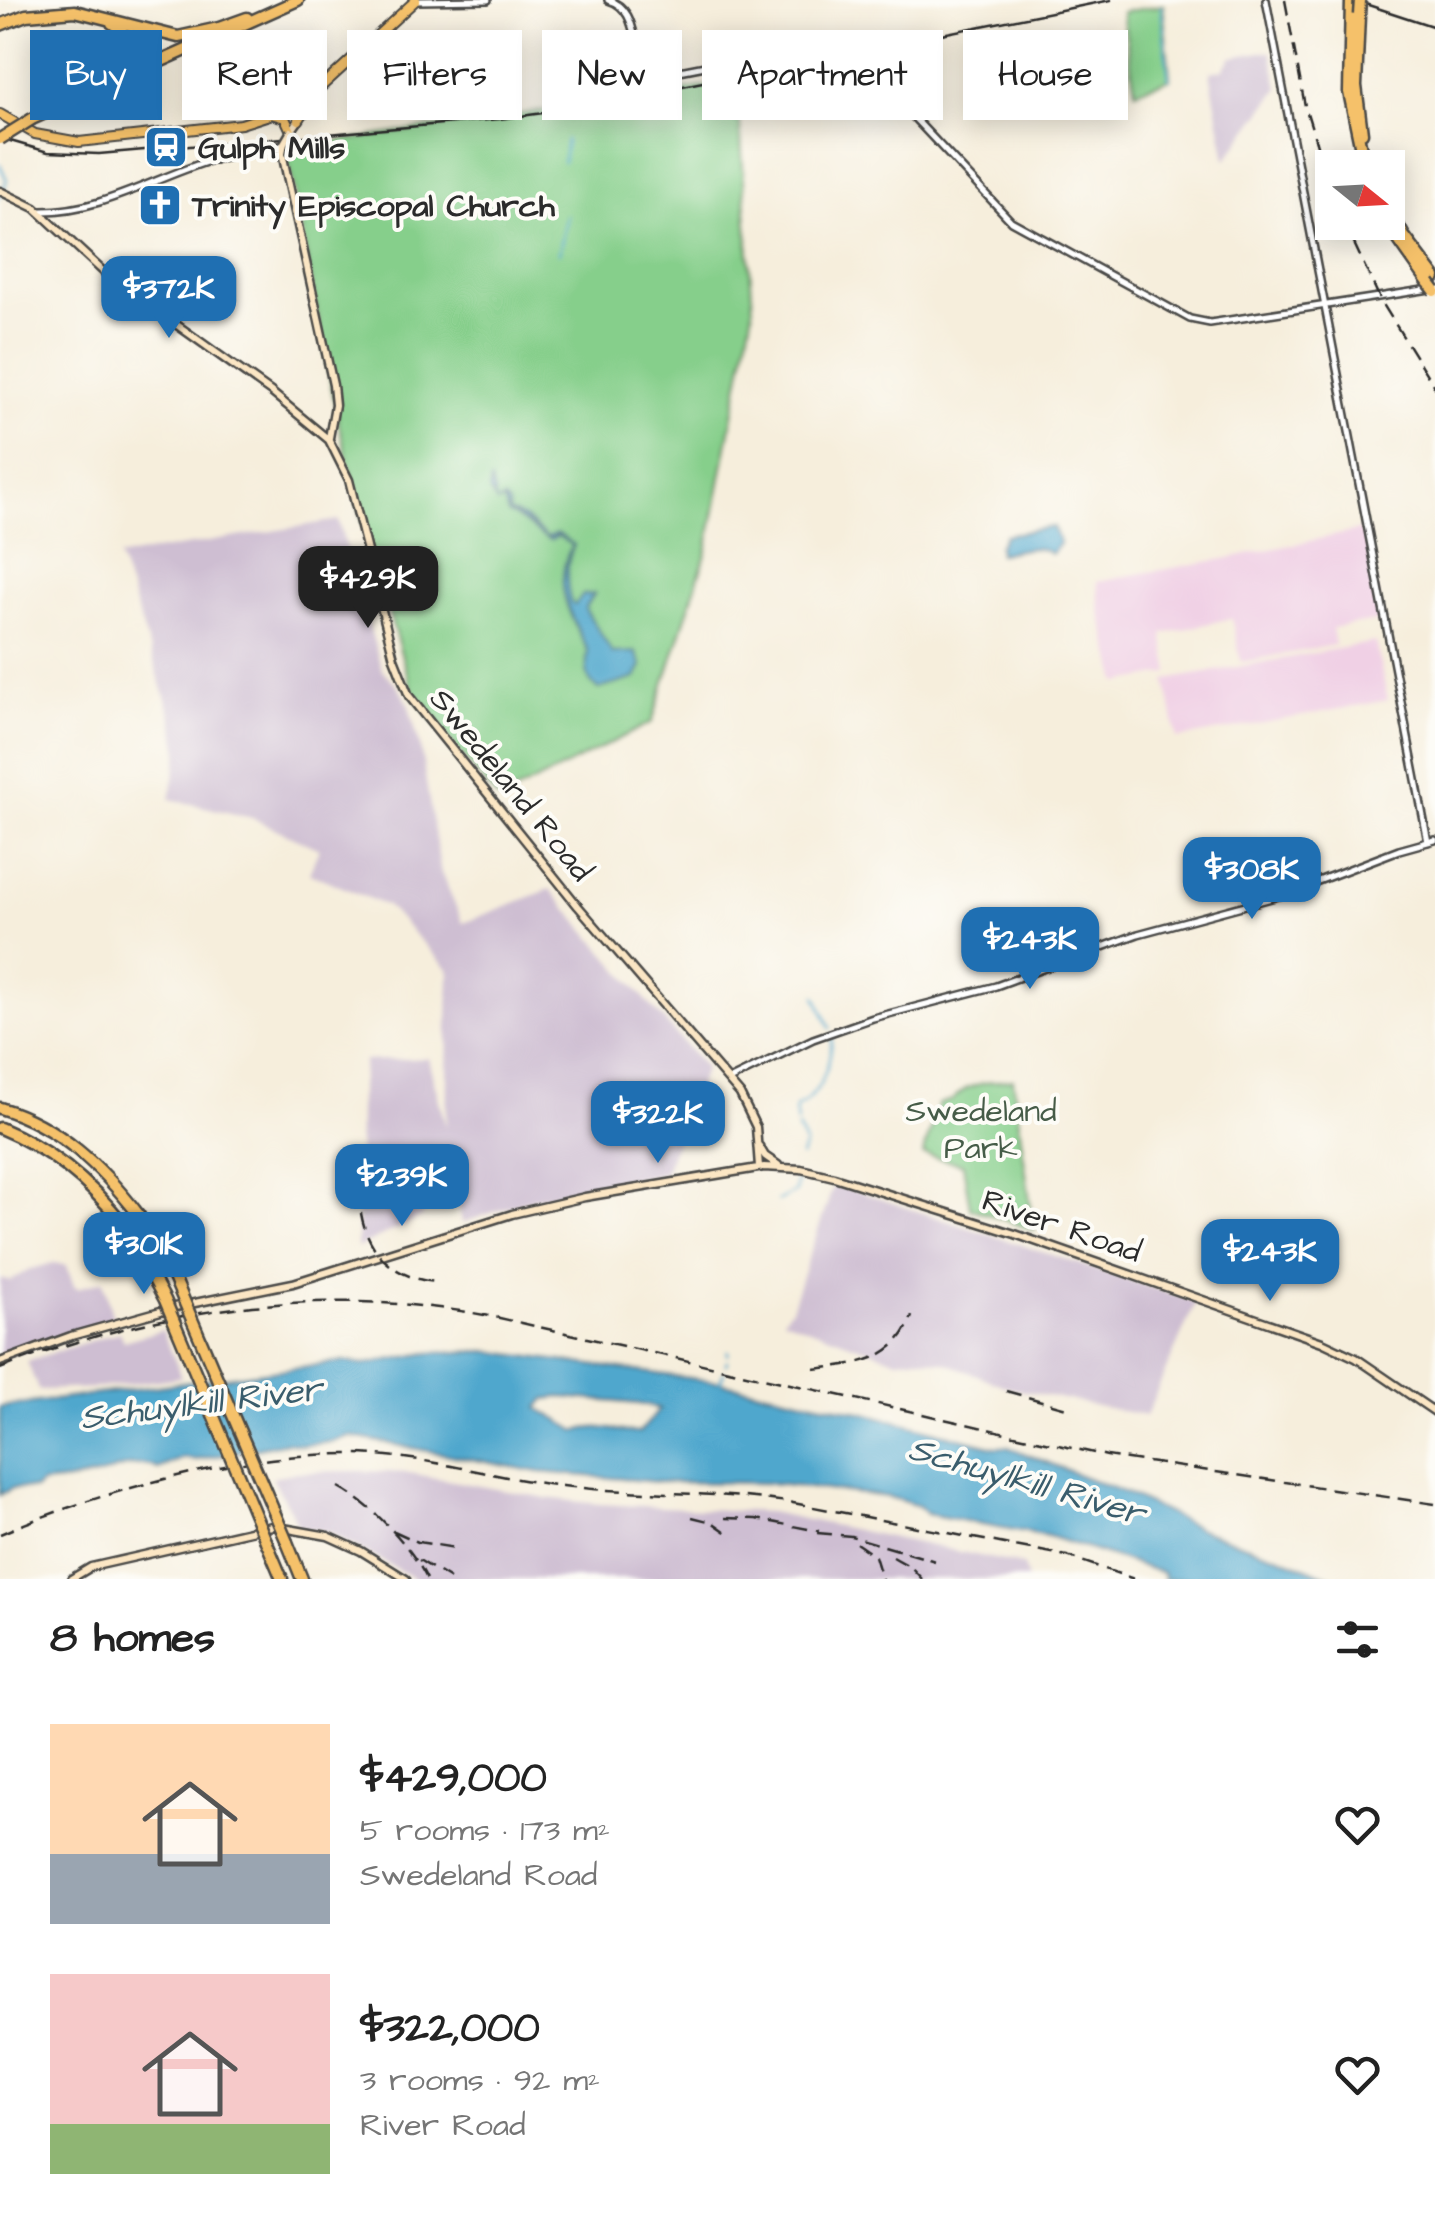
<!DOCTYPE html>
<html lang="en">
<head>
<meta charset="utf-8">
<style>
  body { margin:0; font-family:"Architects Daughter",sans-serif; background:#f2f2f2; color:#222; height:100vh; display:flex; flex-direction:column; font-size:38px; white-space:nowrap }
  * { box-sizing:border-box; margin:0 }
  p { font-size:32px; color:#767676 }
  .icon { flex:none; width:55px; height:55px; fill:none; stroke:currentColor; stroke-width:2; stroke-linecap:round; stroke-linejoin:round }
  .map { position:relative; height:1579px; overflow:hidden }
  .sheet { display:flex; flex-direction:column; background:#fff; flex:1 }
  .sheet>* { flex:none }
  .banner { position:absolute; left:30px; top:30px; width:1375px; height:90px; display:flex; gap:20px }
  .needle { width:65px; rotate:108deg }
  .fabs { position:absolute; left:1315px; top:150px; display:grid; gap:20px }
  .fabs a { display:grid; place-items:center; width:90px; height:90px; border-radius:0px; background:#fff; box-shadow:0 5px 25px #0003; font-size:50px }
  .price { position:absolute; translate:-50% -85px; padding:0 22px; border-radius:20px; background:#1f6fb2; color:#fff; font-size:32px; line-height:65px; filter:drop-shadow(0 2px 5px #0008) }
  .price::after { content:''; position:absolute; left:50%; top:60px; width:30px; height:22px; margin-left:-15px; background:inherit; clip-path:polygon(0 0,100% 0,50% 100%) }
  .price.current { background:#222; color:#fff }
  ul { padding:0; list-style:none }
  li { display:flex; align-items:center; gap:30px; height:250px; padding:0 50px }
  li span { display:grid; place-items:center; flex:none; width:280px; height:200px; border-radius:0px; color:#555 }
  li>.icon { margin-inline-start:auto }
  span .icon { width:120px; height:120px; fill:#fffc; stroke-width:1 }
  li b { font-size:42px }
  h2 { display:flex; justify-content:space-between; align-items:center; height:120px; padding:0 50px; font-size:42px }
  .chip { padding:0 35px; border-radius:0px; background:#fff; box-shadow:0 5px 25px #0003; font-size:35px; line-height:90px }
  .chip.current { background:#1f6fb2; color:#fff }
  .map>svg:first-child { display:block }
  .built { fill:#f0d0e5 }
  .industrial { fill:#cebed2 }
  .green { fill:#86cf8b; stroke:#587d5b; stroke-width:2.5 }
  .water { fill:#50a7cd; stroke:#3e697c; stroke-width:2.5; fill-rule:evenodd }
  .lines { fill:none; stroke-linecap:round; stroke-linejoin:round }
  .stream { stroke:#50a7cd; stroke-width:2.5 }
  .tertiary-casing { stroke:#494846; stroke-width:10 }
  .secondary-casing { stroke:#494846; stroke-width:11 }
  .primary-casing { stroke:#494846; stroke-width:12 }
  .motorway-casing { stroke:#494846; stroke-width:15 }
  .tertiary { stroke:#fff; stroke-width:5 }
  .secondary { stroke:#fbe6c4; stroke-width:6 }
  .primary { stroke:#f5c16b; stroke-width:8 }
  .motorway { stroke:#f5c16b; stroke-width:10 }
  .tram { stroke:#2b2b2b; stroke-width:2.5 }
  .rail { stroke:#2b2b2b; stroke-width:2.5; stroke-dasharray:15 8; stroke-linecap:butt }
  .tertiary-bridge-casing { stroke:#494846; stroke-width:10; stroke-linecap:butt }
  .secondary-bridge-casing { stroke:#494846; stroke-width:11; stroke-linecap:butt }
  .motorway-bridge-casing { stroke:#494846; stroke-width:15; stroke-linecap:butt }
  .tertiary-bridge { stroke:#fff; stroke-width:5 }
  .secondary-bridge { stroke:#fbe6c4; stroke-width:6 }
  .motorway-bridge { stroke:#f5c16b; stroke-width:10 }
  .labels { text-anchor:middle; stroke-width:8; stroke-linejoin:round; paint-order:stroke }
  .poi-label { font-size:32px; font-weight:bold; fill:#2b2b2b; stroke:#fdfcf7; text-anchor:start }
  .street-label { font-size:32px; fill:#2b2b2b; stroke:#fdfcf7 }
  .park-label { font-size:32px; fill:#465c48; stroke:#fdfcf7 }
  .water-label { font-size:35px; font-style:italic; fill:#3a5d6c; stroke:#fdfcf7 }
</style>
</head>
<body>
<div class="map">
<svg width="1435" height="1579" viewBox="0 0 1435 1579">
  <rect width="100%" height="100%" fill="#fdfcf7"/>
  <filter id="ink" filterUnits="userSpaceOnUse"><feTurbulence type="fractalNoise" baseFrequency=".01" numOctaves="2"/><feDisplacementMap in="SourceGraphic" scale="20" xChannelSelector="R" yChannelSelector="G"/><feConvolveMatrix kernelMatrix="1 2 1 2 8 2 1 2 1" color-interpolation-filters="sRGB"/></filter>
  <filter id="wash" filterUnits="userSpaceOnUse"><feTurbulence type="fractalNoise" baseFrequency=".0048" numOctaves="4" result="noise"/><feDisplacementMap in="SourceGraphic" scale="40" xChannelSelector="R" yChannelSelector="G"/><feGaussianBlur stdDeviation="2.25" result="paint"/><feColorMatrix in="noise" values="0 0 0 0 0 0 0 0 0 0 0 0 0 0 0 0 0 1.4 0 .05"/><feComposite in="paint" operator="in"/></filter>
  <g filter="url(#wash)">
    <rect width="100%" height="100%" fill="#f6eedc"/>
    <!-- built -->
    <path class="built" d="M 1361,530 L 1367,533 L 1382,620 L 1332,628 L 1335,645 L 1241,662 L 1232,618 L 1163,634 L 1170,673 L 1118,683 L 1100,610 L 1097,581 L 1224,559 Z
      M 1375,642 L 1388,700 L 1177,739 L 1166,680 Z"/>
    <!-- industrial -->
    <path class="industrial" d="M 1267,51 L 1271,52 L 1279,88 L 1226,160 L 1210,72 L 1223,70 L 1232,57 Z
      M 338,520 L 382,670 L 397,685 L 408,703 L 420,745 L 441,873 L 463,923 L 550,889 L 705,1068 L 664,1173 L 535,1198 L 462,1223 L 448,1148 L 422,1217 L 357,1248 L 359,1101 L 364,1061 L 428,1058 L 446,1127 L 449,970 L 387,906 L 309,873 L 319,849 L 252,818 L 170,799 L 179,752 L 173,720 L 119,557 Z
      M 834,1184 L 1196,1302 L 1146,1416 L 1009,1388 L 947,1363 L 921,1358 L 895,1359 L 783,1319 L 791,1308 Z
      M 55,1263 L 67,1266 L 74,1286 L 78,1288 L 103,1280 L 114,1322 L 0,1358 L 0,1278 L 10,1281 L 30,1269 Z
      M 162,1330 L 182,1377 L 100,1388 L 38,1390 L 27,1361 L 119,1332 L 123,1341 Z
      M 361,1471 L 409,1473 L 547,1498 L 599,1504 L 770,1512 L 1023,1565 L 1027,1579 L 415,1579 L 330,1533 L 299,1527 L 272,1477 L 297,1472 Z"/>
    <!-- green -->
    <path class="green" d="M 1163,5 L 1170,79 L 1135,91 L 1122,12 Z
      M 737,82 L 753,310 L 707,551 L 652,722 L 503,798 L 497,798 L 414,697 L 371,554 L 339,426 L 286,149 Z
      M 1013,1079 L 1034,1230 L 970,1208 L 963,1164 L 923,1154 L 939,1104 L 953,1100 C 966,1082 992,1082 1013,1079 Z"/>
    <!-- water -->
    <path class="water" d="M 491,480 L 496,502 L 498,503 L 503,500 L 505,500 L 509,505 L 509,512 L 525,518 L 546,538 L 558,534 L 574,545 C 565,563 565,582 571,603 L 575,605 L 583,595 L 594,594 L 585,609 C 595,625 603,636 612,653 L 636,652 L 642,666 L 636,678 L 599,689 C 585,683 586,663 588,651 C 570,612 551,588 572,545 L 558,536 L 551,540 C 535,535 527,519 508,514 L 504,501 L 497,503 L 489,491 Z
      M 1053,527 L 1060,543 L 1051,554 C 1034,543 1016,551 999,554 L 998,546 L 1005,535 Z
      M 329,580 L 343,582 L 353,589 L 349,611 L 320,594 L 321,587 Z
      M 486,1351 L 719,1382 L 861,1412 L 994,1447 L 1008,1447 L 1128,1494 L 1202,1530 L 1280,1557 L 1333,1579 L 1164,1579 L 1163,1573 L 1048,1536 L 927,1514 L 919,1506 L 889,1497 L 767,1483 L 659,1482 L 539,1472 L 349,1436 L 332,1442 L 303,1445 L 287,1442 L 196,1460 L 183,1458 L 158,1469 C 137,1458 117,1471 96,1476 C 79,1481 59,1482 41,1484 L 35,1489 L 13,1488 L 0,1495 L 0,1407 L 347,1361 L 362,1365 L 427,1353 ZM 562,1397 L 639,1404 L 660,1409 L 639,1433 C 616,1432 600,1423 577,1431 L 538,1408 L 545,1399 Z"/>
    <g class="lines">
      <!-- stream -->
      <path class="stream" d="M 1161,6 L 1169,79
        M 563,162 L 566,140
        M 0,165 L 7,180 L 0,197
        M 559,253 L 567,215
        M 816,996 L 830,1028
        M 797,1123 L 795,1108 C 821,1096 831,1064 832,1036
        M 798,1128 L 805,1144 L 801,1157
        M 777,1201 L 795,1192 L 797,1179
        M 728,1351 L 728,1355
        M 726,1364 L 727,1361
        M 719,1385 L 724,1372"/>
    </g>
  </g>
  <g filter="url(#ink)">
    <g class="lines">
      <!-- tertiary casing -->
      <g class="tertiary-casing">
        <path id="tertiary" d="M 608,0 C 646,11 625,65 659,75 L 843,39 L 846,46
          M 1266,0 L 1428,842
          M 416,1 L 488,0
          M 857,57 L 1011,221 L 1190,319 L 1210,323 L 1430,289
          M 40,211 C 99,212 150,180 206,162 C 231,155 258,155 283,145
          M 729,1080 L 813,1039 L 873,1018 L 996,986 L 1138,934 L 1279,896 L 1399,850 L 1435,840"/>
      </g>
      <!-- secondary casing -->
      <g class="secondary-casing">
        <path id="secondary" d="M 292,130 L 299,120 L 295,106
          M 284,143 L 282,153 L 333,385 L 335,405 L 329,438
          M 0,191 L 35,208 L 107,275 L 271,392 L 329,440 L 349,480 L 394,658 L 409,696 L 578,906 L 740,1094 L 756,1127 L 759,1167
          M 759,1146 L 765,1156 L 778,1165
          M 0,1362 L 71,1336 L 175,1307 L 293,1283 L 512,1214 L 585,1197 L 764,1167 L 801,1169 L 834,1177 L 1015,1234 L 1322,1342 L 1356,1358 L 1435,1412
          M 71,1579 L 91,1567 L 272,1526 L 328,1536 L 361,1551 L 406,1579"/>
      </g>
      <!-- primary casing -->
      <g class="primary-casing">
        <path id="primary" d="M 0,114 L 35,134 L 79,142 L 241,124 L 285,110 L 309,98 L 416,0
          M 274,115 L 285,118 L 291,131
          M 299,120 L 315,95"/>
      </g>
      <!-- motorway casing -->
      <g class="motorway-casing">
        <path id="motorway" d="M 1351,0 L 1349,92 L 1365,168
          M 1359,15 L 1356,86 L 1362,133
          M 0,25 L 26,15 L 75,11 L 178,37 L 219,28 L 247,18
          M 73,92 L 123,62 C 128,47 127,31 112,23
          M 32,119 L 298,0
          M 1388,207 L 1404,236 L 1435,277
          M 1398,239 L 1429,283
          M 0,1108 C 59,1126 101,1166 138,1214
          M 0,1128 C 51,1149 91,1183 125,1226
          M 266,1541 L 282,1579
          M 287,1542 L 302,1579"/>
      </g>
      <!-- tertiary -->
      <use href="#tertiary" class="tertiary"/>
      <!-- secondary -->
      <use href="#secondary" class="secondary"/>
      <!-- primary -->
      <use href="#primary" class="primary"/>
      <!-- motorway -->
      <use href="#motorway" class="motorway"/>
      <!-- tram -->
      <path class="tram" d="M 1353,0 L 1435,27
        M 0,138 L 48,152 L 99,154 L 499,119 L 558,111 L 1111,0"/>
      <!-- rail -->
      <path class="rail" d="M 1285,0 L 1305,106 L 1332,194
        M 1344,222 L 1381,301 L 1435,388
        M 359,1190 C 359,1240 384,1278 437,1282
        M 0,1369 C 159,1306 326,1284 495,1317 L 1107,1456 L 1435,1504
        M 814,1369 C 856,1364 896,1362 912,1316
        M 1006,1391 L 1070,1409
        M 339,1487 C 371,1504 411,1546 427,1579
        M 692,1517 L 712,1522 L 732,1536
        M 725,1518 L 756,1519 L 819,1531
        M 394,1531 L 418,1542 L 455,1548
        M 817,1533 L 851,1536 L 935,1561
        M 0,1534 C 107,1488 261,1447 377,1455 C 443,1460 507,1481 573,1487 C 646,1495 720,1491 793,1503 L 1067,1556 L 1134,1579
        M 856,1543 L 875,1556 L 882,1579
        M 893,1557 L 911,1567 L 922,1579
        M 419,1560 L 450,1579"/>
      <!-- tertiary-bridge casing -->
      <g class="tertiary-bridge-casing">
        <path id="tertiary-bridge" d="M 846,46 L 857,57"/>
      </g>
      <!-- secondary-bridge casing -->
      <g class="secondary-bridge-casing">
        <path id="secondary-bridge" d="M 284,143 L 291,131"/>
      </g>
      <!-- motorway-bridge casing -->
      <g class="motorway-bridge-casing">
        <path id="motorway-bridge" d="M 1359,15 L 1360,0
          M 0,139 L 32,119
          M 1429,283 L 1435,291
          M 138,1214 L 173,1275 L 287,1542
          M 125,1226 L 165,1300 L 266,1541"/>
      </g>
      <!-- tertiary-bridge -->
      <use href="#tertiary-bridge" class="tertiary-bridge"/>
      <!-- secondary-bridge -->
      <use href="#secondary-bridge" class="secondary-bridge"/>
      <!-- motorway-bridge -->
      <use href="#motorway-bridge" class="motorway-bridge"/>
    </g>
  </g>
  <!-- icons -->
  <defs>
    <g id="station-square" transform="scale(2.25)"><rect x="-9" y="-9" width="18" height="18" rx="4" fill="#1f6fb2" stroke="#fdfcf7"/><path d="M-3-6H3Q5-6 5-4V2Q5 4 3 4L4.5 6H3L1.5 4h-3L-3 6H-4.5L-3 4Q-5 4-5 2V-4Q-5-6-3-6ZM-3.5-4v3h7v-3ZM-3.5 1v1.5H-2V1ZM2 1v1.5H3.5V1Z" fill="#fff"/></g>
    <g id="church-square" transform="scale(2.25)"><rect x="-9" y="-9" width="18" height="18" rx="4" fill="#1f6fb2" stroke="#fdfcf7"/><path d="M-1.2-6h2.4v3.5h3.3v2.4h-3.3V6h-2.4V-.1h-3.3v-2.4h3.3Z" fill="#fff"/></g>
  </defs>
  <g fill-rule="evenodd">
    <use href="#station-square" x="166" y="147"/>
    <use href="#church-square" x="160" y="205"/>
  </g>
  <g class="labels">
    <!-- poi labels -->
    <g class="poi-label">
      <text x="198" y="158">Gulph Mills</text>
      <text x="192" y="216">Trinity Episcopal Church</text>
    </g>
    <!-- street labels -->
    <g class="street-label">
      <text transform="translate(512 784) rotate(51)" y="11">Swedeland Road</text>
      <text transform="translate(1062 1225) rotate(19)" y="11">River Road</text>
    </g>
    <!-- park labels -->
    <g class="park-label">
      <text x="981" y="1121">Swedeland<tspan x="981" dy="37">Park</tspan></text>
    </g>
    <!-- water labels -->
    <g class="water-label">
      <text transform="translate(201 1402) rotate(-7)" y="12">Schuylkill River</text>
      <text transform="translate(1027 1480) rotate(16)" y="12">Schuylkill River</text>
    </g>
  </g>
</svg>
<div class="fabs">
<a><svg class="needle" viewBox="-14 -14 28 28"><path d="M0-13l5 13h-10z" fill="#e53935"/><path d="M0 13l5-13h-10z" fill="#767676"/></svg></a>
</div>
<b class="price" style="left:169px;top:341px">$372K</b>
<b class="price current" style="left:368px;top:631px">$429K</b>
<b class="price" style="left:1252px;top:922px">$308K</b>
<b class="price" style="left:1030px;top:992px">$243K</b>
<b class="price" style="left:658px;top:1166px">$322K</b>
<b class="price" style="left:402px;top:1229px">$239K</b>
<b class="price" style="left:144px;top:1297px">$301K</b>
<b class="price" style="left:1270px;top:1304px">$243K</b>
<div class="banner">
<a class="chip current">Buy</a>
<a class="chip">Rent</a>
<a class="chip">Filters</a>
<a class="chip">New</a>
<a class="chip">Apartment</a>
<a class="chip">House</a>
</div>
</div>
<section class="sheet">
<h2>8 homes<svg class="icon" aria-label="filters" viewBox="0 0 24 24"><path d="M4 7h16M4 17h16"/><circle cx="9" cy="7" r="2"/><circle cx="15" cy="17" r="2"/></svg></h2>
<ul>
<li><span style="background:linear-gradient(#ffd9b3 65%,#9aa5b1 0)"><svg class="icon" aria-label="home" viewBox="0 0 24 24"><path d="M3 11l9-7 9 7M6 9v11h12V9"/></svg></span><div><b>$429,000</b><p>5 rooms · 173 m²</p><p>Swedeland Road</p></div><svg class="icon" aria-label="heart" viewBox="0 0 24 24"><path d="M12 20l-8-8c-3-5 5-10 8-4 3-6 11-1 8 4z"/></svg></li>
<li><span style="background:linear-gradient(#f6c9c9 75%,#8fb573 0)"><svg class="icon" aria-label="home" viewBox="0 0 24 24"><path d="M3 11l9-7 9 7M6 9v11h12V9"/></svg></span><div><b>$322,000</b><p>3 rooms · 92 m²</p><p>River Road</p></div><svg class="icon" aria-label="heart" viewBox="0 0 24 24"><path d="M12 20l-8-8c-3-5 5-10 8-4 3-6 11-1 8 4z"/></svg></li>
</ul>
</section>
</body>
</html>
